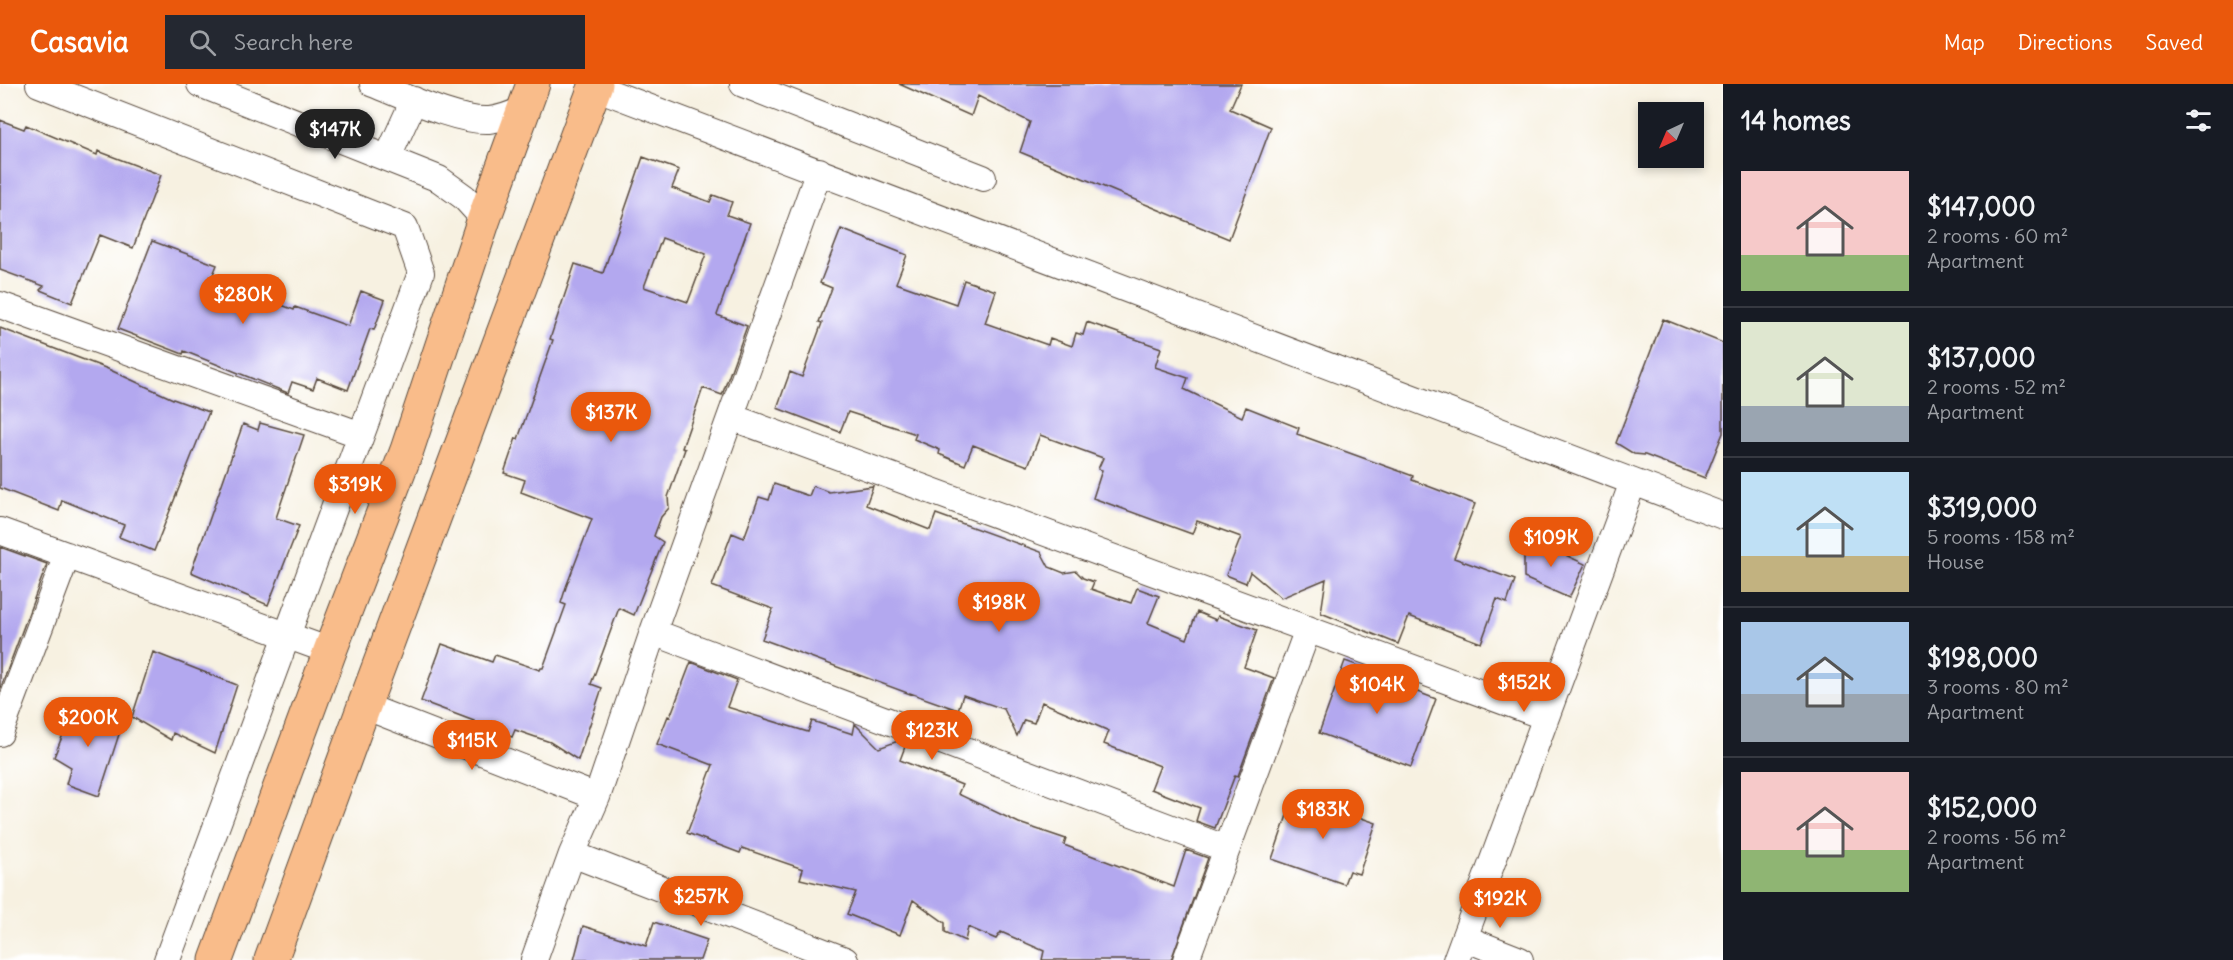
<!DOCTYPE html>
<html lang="en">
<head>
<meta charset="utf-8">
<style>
  body { margin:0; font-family:Delius,sans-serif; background:#242831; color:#f1f3f6; height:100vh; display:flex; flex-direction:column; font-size:22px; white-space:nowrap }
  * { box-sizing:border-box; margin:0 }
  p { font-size:20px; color:#9ea1a6 }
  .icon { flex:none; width:33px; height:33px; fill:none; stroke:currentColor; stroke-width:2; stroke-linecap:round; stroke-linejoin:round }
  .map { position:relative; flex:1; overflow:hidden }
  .details { display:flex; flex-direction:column; background:#171b24; width:510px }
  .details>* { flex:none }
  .needle { width:39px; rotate:224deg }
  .controls { position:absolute; left:1638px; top:18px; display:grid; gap:12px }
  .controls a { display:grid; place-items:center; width:66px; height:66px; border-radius:0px; background:#171b24; box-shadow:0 3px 9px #0003; font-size:30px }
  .price { position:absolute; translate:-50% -51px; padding:0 14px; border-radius:21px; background:#ea580c; color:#fff; font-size:20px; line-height:39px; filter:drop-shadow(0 2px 3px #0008) }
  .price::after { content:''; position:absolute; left:50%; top:36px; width:18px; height:14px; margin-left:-9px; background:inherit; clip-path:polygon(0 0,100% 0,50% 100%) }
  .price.selected { background:#222; color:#fff }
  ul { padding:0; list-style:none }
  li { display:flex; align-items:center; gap:18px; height:150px; padding:0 18px }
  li+li { border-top:2px solid #363941 }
  li span { display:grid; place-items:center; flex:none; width:168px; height:120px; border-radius:0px; color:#555 }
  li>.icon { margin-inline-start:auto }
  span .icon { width:72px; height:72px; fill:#fffc; stroke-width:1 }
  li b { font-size:26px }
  h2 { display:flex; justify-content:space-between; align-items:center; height:72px; padding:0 18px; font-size:26px }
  header { display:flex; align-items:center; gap:36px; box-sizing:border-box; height:84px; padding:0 30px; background:#ea580c; color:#fff }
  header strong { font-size:28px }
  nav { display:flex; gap:33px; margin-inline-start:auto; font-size:21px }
  .search { width:420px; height:54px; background:#242831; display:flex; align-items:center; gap:15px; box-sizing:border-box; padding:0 21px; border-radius:0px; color:#9ea1a6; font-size:22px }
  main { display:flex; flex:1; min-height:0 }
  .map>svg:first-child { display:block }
  .building { fill:#b3a8ef; fill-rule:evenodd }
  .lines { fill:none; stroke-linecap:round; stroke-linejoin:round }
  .minor-casing { stroke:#57483b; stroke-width:28 }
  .major-casing { stroke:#57483b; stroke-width:35 }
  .minor { stroke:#fff; stroke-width:26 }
  .major { stroke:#f9bc8a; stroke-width:33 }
</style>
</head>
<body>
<header>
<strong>Casavia</strong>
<div class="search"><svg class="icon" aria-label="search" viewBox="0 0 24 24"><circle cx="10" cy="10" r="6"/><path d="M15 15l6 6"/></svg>Search here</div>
<nav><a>Map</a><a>Directions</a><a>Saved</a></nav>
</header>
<main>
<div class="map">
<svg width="1723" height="876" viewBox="0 0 1723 876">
  <rect width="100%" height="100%" fill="#fff"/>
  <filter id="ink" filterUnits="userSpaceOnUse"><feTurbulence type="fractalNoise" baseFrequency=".0167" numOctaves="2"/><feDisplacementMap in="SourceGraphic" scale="12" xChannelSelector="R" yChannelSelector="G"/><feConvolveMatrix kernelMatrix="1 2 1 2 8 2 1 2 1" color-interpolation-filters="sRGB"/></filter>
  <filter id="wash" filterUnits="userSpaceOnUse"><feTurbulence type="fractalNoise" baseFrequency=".008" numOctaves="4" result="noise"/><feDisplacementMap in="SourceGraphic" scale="24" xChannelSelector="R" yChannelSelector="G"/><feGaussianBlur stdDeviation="1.35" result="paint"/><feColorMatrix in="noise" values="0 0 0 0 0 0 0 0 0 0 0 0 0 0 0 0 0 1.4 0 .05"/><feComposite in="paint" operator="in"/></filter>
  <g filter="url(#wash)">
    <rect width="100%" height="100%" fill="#f7f1e1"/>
    <g id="blocks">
      <!-- building -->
      <path class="building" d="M 899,0 L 1241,0 L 1230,25 L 1271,43 L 1229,155 L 1020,68 L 1030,38 L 978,12 L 971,32 Z
        M 0,36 L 24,45 L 26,41 L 97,71 L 98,67 L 161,91 L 133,164 L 100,151 L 72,219 L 40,206 L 44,202 L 0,186 Z
        M 643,73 L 679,86 L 672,104 L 710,118 L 713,111 L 732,118 L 727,131 L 750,139 L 717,231 L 747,242 L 722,311 L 703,304 L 682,364 L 685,365 L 668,413 L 669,424 L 661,433 L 654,452 L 663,458 L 634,531 L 619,524 L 591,600 L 602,604 L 578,676 L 550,658 L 515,646 L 512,653 L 473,639 L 474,637 L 421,617 L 442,560 L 492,578 L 495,571 L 540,586 L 541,584 L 543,584 L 566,521 L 561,519 L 566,503 L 592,435 L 521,408 L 525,396 L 504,389 L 516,354 L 518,355 L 553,256 L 550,255 L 575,180 L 603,189 ZM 662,154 L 706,170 L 688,218 L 644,203 Z
        M 841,145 L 907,171 L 896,199 L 956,220 L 964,196 L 996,207 L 985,239 L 1048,261 L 1050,254 L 1072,262 L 1076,249 L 1083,251 L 1087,238 L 1161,264 L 1155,283 L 1188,294 L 1184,305 L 1242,333 L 1246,323 L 1299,344 L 1297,350 L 1413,392 L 1412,396 L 1475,420 L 1454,474 L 1515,496 L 1507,519 L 1497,515 L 1481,559 L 1409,532 L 1398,560 L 1321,529 L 1326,495 L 1281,514 L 1250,488 L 1246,499 L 1226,491 L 1241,453 L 1197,437 L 1192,450 L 1093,414 L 1102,386 L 1098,385 L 1103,374 L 1040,351 L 1028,382 L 973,361 L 965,381 L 939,370 L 940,366 L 914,355 L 916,350 L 848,328 L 840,348 L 777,324 L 790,288 L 802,293 L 822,239 L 819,238 L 832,204 L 820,199 Z
        M 152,157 L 217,181 L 212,193 L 294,226 L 295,223 L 348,242 L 361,207 L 385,216 L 374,246 L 370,245 L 348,306 L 317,294 L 313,305 L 292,298 L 288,309 L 184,267 L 183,270 L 118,245 Z
        M 1663,235 L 1723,259 L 1723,349 L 1705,394 L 1645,371 L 1634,370 L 1616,359 Z
        M 0,244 L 108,285 L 173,315 L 209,328 L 154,467 L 119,453 L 124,441 L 62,416 L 59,427 L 0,404 Z
        M 260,339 L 304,351 L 276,434 L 299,442 L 268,521 L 191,488 L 243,340 L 258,346 Z
        M 774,400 L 809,412 L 813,402 L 829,408 L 873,402 L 866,421 L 930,446 L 936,430 L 1041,468 L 1049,483 L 1064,489 L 1076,487 L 1083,494 L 1094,498 L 1091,505 L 1131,519 L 1137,504 L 1159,512 L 1148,539 L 1187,555 L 1197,528 L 1216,536 L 1218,532 L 1257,546 L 1244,583 L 1274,594 L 1238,692 L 1235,691 L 1215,744 L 1196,737 L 1200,724 L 1151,705 L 1160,682 L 1104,660 L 1109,647 L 1042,618 L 1034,639 L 1024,636 L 1017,652 L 1004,625 L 963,611 L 958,626 L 910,609 L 910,610 L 762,555 L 773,525 L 712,502 L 732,449 L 744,454 L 759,413 L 769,416 Z
        M 1524,452 L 1585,480 L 1569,514 L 1524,494 Z
        M 0,463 L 47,480 L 0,606 Z
        M 153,568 L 237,601 L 215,669 L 173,649 L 171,656 L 132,633 Z
        M 1345,577 L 1385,591 L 1383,595 L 1436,615 L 1411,683 L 1319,649 Z
        M 691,578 L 737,596 L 727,623 L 808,648 L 812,637 L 853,650 L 855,640 L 879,664 L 898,657 L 906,660 L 900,676 L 962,701 L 958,710 L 1019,739 L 1066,755 L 1064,761 L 1174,803 L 1186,766 L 1208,774 L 1171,876 L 1042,876 L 1044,867 L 1001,848 L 996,855 L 968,843 L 965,857 L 945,848 L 945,839 L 913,816 L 900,851 L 847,830 L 856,808 L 800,795 L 803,785 L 742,764 L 740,769 L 687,749 L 713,681 L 657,660 L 668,632 L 670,633 Z
        M 76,618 L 123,638 L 99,712 L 66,700 L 71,683 L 54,673 Z
        M 1294,711 L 1376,739 L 1359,790 L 1349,787 L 1344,800 L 1272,775 Z
        M 654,838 L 707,856 L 700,876 L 574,876 L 583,842 L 646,862 Z"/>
    </g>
  </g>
  <g filter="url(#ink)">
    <use href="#blocks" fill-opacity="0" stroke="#57483b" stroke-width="1.5"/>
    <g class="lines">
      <!-- minor casing -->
      <g class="minor-casing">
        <path id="minor" d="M 39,0 L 405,143 L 421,189 L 167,876
          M 200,0 L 439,95 L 464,113 L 484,135
          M 373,0 C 404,12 458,38 489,36 C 502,35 513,30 524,25
          M 743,0 L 983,94
          M 595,3 L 1723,432
          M 388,73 L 414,16
          M 0,221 L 361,351
          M 731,333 L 1546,633
          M 0,447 L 330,567
          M 653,548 L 1227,765
          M 364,622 L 597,713
          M 0,649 L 67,471
          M 572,770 L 845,876
          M 1464,854 L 1520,876
          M 534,876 L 572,770 L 597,713 L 653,548 L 819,87
          M 1186,876 L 1308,545
          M 1456,876 L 1633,398"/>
      </g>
      <!-- major casing -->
      <g class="major-casing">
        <path id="major" d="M 216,876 L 330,567 L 407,366 L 484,135 L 533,0
          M 271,876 L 364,622 L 596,0"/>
      </g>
      <!-- minor -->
      <use href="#minor" class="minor"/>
      <!-- major -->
      <use href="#major" class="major"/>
    </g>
  </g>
</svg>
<div class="controls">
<a><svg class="needle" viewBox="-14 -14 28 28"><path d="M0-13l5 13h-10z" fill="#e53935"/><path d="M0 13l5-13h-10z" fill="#9ea1a6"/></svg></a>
</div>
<b class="price selected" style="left:335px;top:76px">$147K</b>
<b class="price" style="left:243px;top:241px">$280K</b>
<b class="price" style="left:611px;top:359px">$137K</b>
<b class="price" style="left:355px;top:431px">$319K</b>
<b class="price" style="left:1551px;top:484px">$109K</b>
<b class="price" style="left:999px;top:549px">$198K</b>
<b class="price" style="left:1524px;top:629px">$152K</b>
<b class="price" style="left:1377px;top:631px">$104K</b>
<b class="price" style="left:88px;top:664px">$200K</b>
<b class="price" style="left:932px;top:677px">$123K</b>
<b class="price" style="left:472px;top:687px">$115K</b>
<b class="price" style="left:1323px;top:756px">$183K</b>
<b class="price" style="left:701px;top:843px">$257K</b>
<b class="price" style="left:1500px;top:845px">$192K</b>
</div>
<section class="details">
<h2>14 homes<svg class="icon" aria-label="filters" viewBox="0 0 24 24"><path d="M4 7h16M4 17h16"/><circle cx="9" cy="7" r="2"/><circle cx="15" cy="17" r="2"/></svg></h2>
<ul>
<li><span style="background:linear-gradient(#f6c9c9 70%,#8fb573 0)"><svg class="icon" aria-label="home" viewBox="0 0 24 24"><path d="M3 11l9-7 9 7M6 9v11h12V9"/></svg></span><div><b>$147,000</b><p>2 rooms · 60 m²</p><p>Apartment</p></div></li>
<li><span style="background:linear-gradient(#dfe7d0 70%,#9aa5b1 0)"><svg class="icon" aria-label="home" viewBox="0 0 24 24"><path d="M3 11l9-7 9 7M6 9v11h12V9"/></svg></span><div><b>$137,000</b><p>2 rooms · 52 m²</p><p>Apartment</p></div></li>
<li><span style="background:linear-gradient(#bfe0f5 70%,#c2b280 0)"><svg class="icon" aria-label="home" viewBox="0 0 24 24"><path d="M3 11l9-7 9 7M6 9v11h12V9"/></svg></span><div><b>$319,000</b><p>5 rooms · 158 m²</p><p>House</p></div></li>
<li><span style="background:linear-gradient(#a9c7e8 60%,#9aa5b1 0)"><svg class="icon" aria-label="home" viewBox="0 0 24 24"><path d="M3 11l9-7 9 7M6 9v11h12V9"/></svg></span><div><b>$198,000</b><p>3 rooms · 80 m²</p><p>Apartment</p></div></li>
<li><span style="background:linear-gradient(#f6c9c9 65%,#8fb573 0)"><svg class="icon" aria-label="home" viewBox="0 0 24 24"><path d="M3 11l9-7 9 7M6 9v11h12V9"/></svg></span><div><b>$152,000</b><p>2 rooms · 56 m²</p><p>Apartment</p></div></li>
</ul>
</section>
</main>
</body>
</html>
